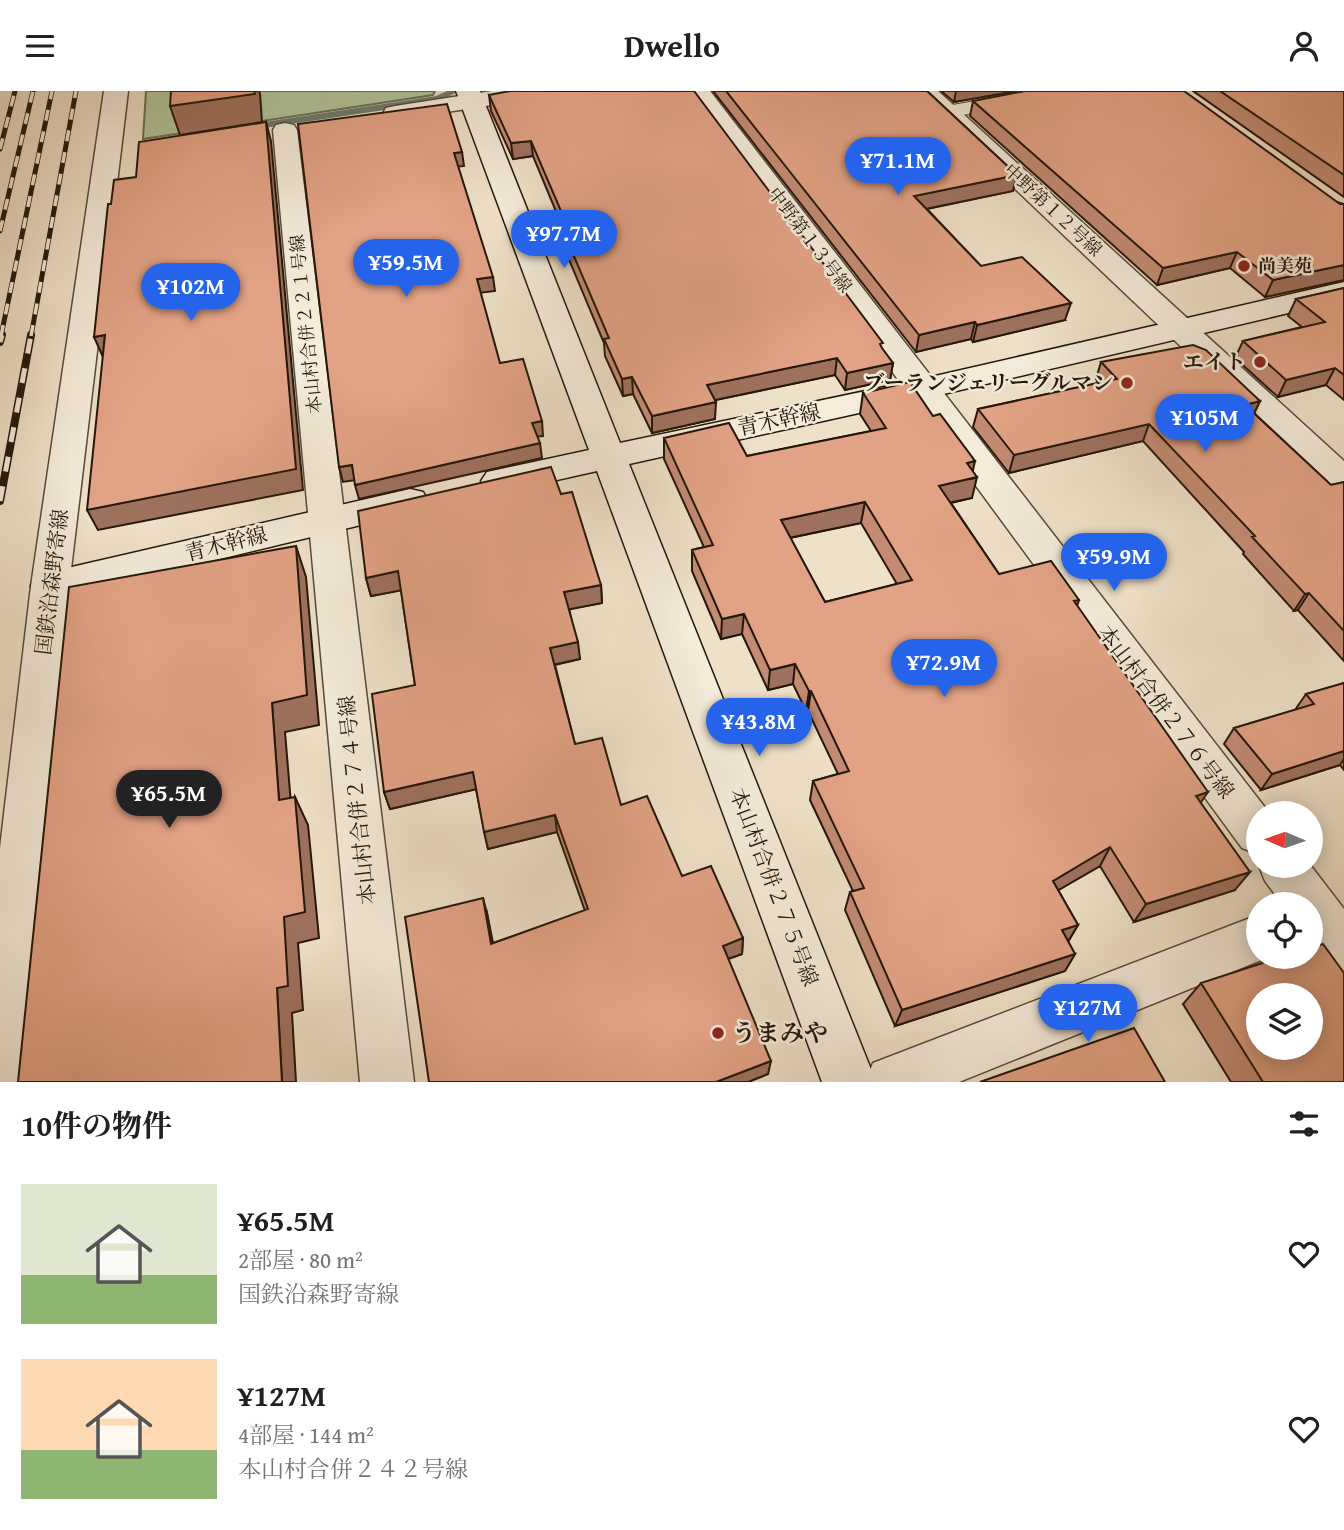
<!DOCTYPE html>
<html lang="ja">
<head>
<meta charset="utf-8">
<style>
  body { margin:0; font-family:"Gentium Book Plus","Noto Serif JP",serif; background:#f6f6f6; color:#202124; height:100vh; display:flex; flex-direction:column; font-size:26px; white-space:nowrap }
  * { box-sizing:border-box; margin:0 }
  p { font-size:23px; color:#757577 }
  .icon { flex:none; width:38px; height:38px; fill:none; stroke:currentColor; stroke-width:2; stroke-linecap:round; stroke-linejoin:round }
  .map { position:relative; height:991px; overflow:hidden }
  .drawer { display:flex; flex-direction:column; background:#fff; flex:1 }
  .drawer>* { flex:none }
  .needle { width:46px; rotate:272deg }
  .fabs { position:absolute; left:1246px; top:710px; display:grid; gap:14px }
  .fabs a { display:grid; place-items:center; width:77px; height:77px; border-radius:50%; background:#fff; box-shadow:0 4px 18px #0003; font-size:35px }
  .price { position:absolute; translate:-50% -60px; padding:0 16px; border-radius:24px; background:#2563eb; color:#fff; font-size:23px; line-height:46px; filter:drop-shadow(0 2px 4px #0008) }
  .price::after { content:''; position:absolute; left:50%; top:42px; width:21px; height:16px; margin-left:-10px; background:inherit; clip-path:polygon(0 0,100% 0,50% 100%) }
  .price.active { background:#222; color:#fff }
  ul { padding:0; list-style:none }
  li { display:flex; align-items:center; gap:21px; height:175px; padding:0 21px }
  li span { display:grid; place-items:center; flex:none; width:196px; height:140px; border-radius:0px; color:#555 }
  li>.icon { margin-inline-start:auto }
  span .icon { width:84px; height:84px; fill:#fffc; stroke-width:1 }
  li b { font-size:30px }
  h2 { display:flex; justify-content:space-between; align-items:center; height:84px; padding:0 21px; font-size:30px }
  header { display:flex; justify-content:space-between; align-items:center; height:91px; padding:0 21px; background:#fff; font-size:32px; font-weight:800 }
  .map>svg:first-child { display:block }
  .green { fill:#b2c49b; stroke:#6b6e52; stroke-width:2 }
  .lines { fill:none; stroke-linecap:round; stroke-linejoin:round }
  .stream { fill:#6b7b6c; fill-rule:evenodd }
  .lane-casing { stroke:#574a38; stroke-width:2 }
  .street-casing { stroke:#574a38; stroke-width:3 }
  .secondary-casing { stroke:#241708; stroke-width:3 }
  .lane { fill:#f5ecdb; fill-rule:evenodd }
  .street { fill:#f5ecdb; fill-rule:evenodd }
  .secondary { fill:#f5ecdb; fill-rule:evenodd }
  .rail-far1-casing { stroke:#241708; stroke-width:5 }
  .rail-casing { stroke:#241708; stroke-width:8 }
  .rail-far1 { stroke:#f5ecdb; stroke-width:3.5; stroke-dasharray:11; stroke-linecap:butt }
  .rail { stroke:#f5ecdb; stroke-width:5; stroke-dasharray:15; stroke-linecap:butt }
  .wall { fill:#c28b72; stroke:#241708; stroke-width:2; fill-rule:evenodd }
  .shaded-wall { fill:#9e715d; stroke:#241708; stroke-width:2 }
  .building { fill:#e2a285; stroke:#241708; stroke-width:2; fill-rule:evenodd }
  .poi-dot { fill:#8f2418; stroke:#f5ecdb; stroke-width:2.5 }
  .labels { text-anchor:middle; stroke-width:5; stroke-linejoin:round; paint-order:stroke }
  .far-street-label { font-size:18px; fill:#241708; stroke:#f5ecdb }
  .far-poi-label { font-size:18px; font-weight:bold; fill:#241708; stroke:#f5ecdb; text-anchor:start }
  .poi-label { font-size:21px; font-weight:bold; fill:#241708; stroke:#f5ecdb; text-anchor:end }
  .street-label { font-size:21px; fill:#241708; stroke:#f5ecdb }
  .near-poi-label { font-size:24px; font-weight:bold; fill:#241708; stroke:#f5ecdb; text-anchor:start }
</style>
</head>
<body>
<header><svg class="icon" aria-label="menu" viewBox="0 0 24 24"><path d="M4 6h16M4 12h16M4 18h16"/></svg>Dwello<svg class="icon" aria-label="person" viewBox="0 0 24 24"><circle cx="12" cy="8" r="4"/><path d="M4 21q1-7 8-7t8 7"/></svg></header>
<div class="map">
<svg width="1344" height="991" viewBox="0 0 1344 991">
  <rect width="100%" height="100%" fill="#efe1c8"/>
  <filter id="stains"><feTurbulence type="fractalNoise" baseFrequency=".00286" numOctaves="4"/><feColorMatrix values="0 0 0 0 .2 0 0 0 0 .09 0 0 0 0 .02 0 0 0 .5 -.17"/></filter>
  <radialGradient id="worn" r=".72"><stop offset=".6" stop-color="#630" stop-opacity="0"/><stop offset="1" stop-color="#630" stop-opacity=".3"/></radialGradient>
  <!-- green -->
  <path class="green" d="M 146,0 L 435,0 L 433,4 L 143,48 Z"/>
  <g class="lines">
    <!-- stream -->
    <path class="stream" d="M 447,0 L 459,0 L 438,11 L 244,40 L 239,37 L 244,34 L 436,5 Z"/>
    <!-- lane casing -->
    <g class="lane-casing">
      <path id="lane" d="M 1032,0 L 1071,0 L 1062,5 L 947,27 L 938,21 L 947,15 Z"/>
    </g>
    <!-- street casing -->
    <g class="street-casing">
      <path id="street" d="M 104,0 L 128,0 L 69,495 L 27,984 L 24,991 L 0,991 L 0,757 L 31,495 Z
        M 492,0 L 550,0 L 546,5 L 538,7 L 395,29 L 386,27 L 383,22 L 386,17 L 395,15 Z
        M 686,0 L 710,0 L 1270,723 L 1258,723 L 1258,763 L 1242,757 Z
        M 912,0 L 938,0 L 1344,370 L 1344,402 L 1332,399 Z
        M 285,32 L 294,34 L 297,39 L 414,991 L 360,991 L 273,39 L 276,34 Z
        M 1259,775 L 1311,775 L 1344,818 L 1344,881 C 1308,866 1311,848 1311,814 L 1283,814 L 1265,790 Z
        M 1258,824 L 1258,866 L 1269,866 L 959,991 L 865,991 L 873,972 Z"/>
    </g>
    <!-- secondary casing -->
    <g class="secondary-casing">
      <path id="secondary" d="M 456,0 L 480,0 L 620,352 L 922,288 L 1344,191 L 1344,209 L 922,308 L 629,373 L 876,991 L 822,991 L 597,380 L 499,402 L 487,399 L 481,390 L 487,381 L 589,359 Z
        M 410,398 L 423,401 L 428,410 L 423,419 L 50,509 L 36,505 L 31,495 L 36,485 L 50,481 Z"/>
    </g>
    <!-- lane -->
    <use href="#lane" class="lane"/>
    <!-- street -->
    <use href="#street" class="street"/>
    <!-- secondary -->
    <use href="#secondary" class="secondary"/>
    <!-- rail-far1 casing -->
    <g class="rail-far1-casing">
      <path id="rail-far1" d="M 0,58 L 15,0
        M 0,140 L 33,0
        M 1,245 L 52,0
        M 31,245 L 76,0"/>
    </g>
    <!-- rail casing -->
    <g class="rail-casing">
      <path id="rail" d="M 0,251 L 2,244
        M 0,410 L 31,244"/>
    </g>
    <!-- rail-far1 -->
    <use href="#rail-far1" class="rail-far1"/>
    <!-- rail -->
    <use href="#rail" class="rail"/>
  </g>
  <!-- wall -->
  <path class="wall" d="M 713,0 L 927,0 L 1017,84 L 1013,100 L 927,118 L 981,175 L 1065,229 L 973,251 L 971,248 L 916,261 Z
    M 941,0 L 1017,0 L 954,11 Z
    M 1193,0 L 1344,0 L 1344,106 Z
    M 489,4 L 882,258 L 893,272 L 890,289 L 845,299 L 835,284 L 715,309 L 715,328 L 652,342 L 633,303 L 623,305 L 605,265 L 604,252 L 565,159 L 564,142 L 565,142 L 533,65 L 513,68 L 491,20 Z
    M 973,10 L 1344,113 L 1344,189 L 1265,206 L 1230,177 L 1157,194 L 970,25 Z
    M 1344,197 L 1344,309 L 1326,294 L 1278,306 L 1235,267 L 1243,250 L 1302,236 L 1288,225 L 1296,208 Z
    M 1101,271 L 1260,310 L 1254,322 L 1331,394 L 1344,391 L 1344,570 L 1298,519 L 1294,520 L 1243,463 L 1244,461 L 1143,350 L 1009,382 L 973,336 L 978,318 L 1098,292 L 1096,288 Z
    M 863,302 L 973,380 L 972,407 L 951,412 L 999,483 L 1079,509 L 1077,515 L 1201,712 L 1235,799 L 1134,831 L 1100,775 L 1058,799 L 1078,834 L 1068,851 L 1075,863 L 1065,880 L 895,935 L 845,819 L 850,801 L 853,800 L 810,709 L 813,690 L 838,683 L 808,620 L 806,620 L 793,593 L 768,599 L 742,543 L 721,548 L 692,480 L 692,459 L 704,456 L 664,368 L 664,347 L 747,365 L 871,340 L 860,323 ZM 861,432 L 897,493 L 825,511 L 790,447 Z
    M 366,487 L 601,494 L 602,512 L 569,518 L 580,568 L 555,574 L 575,653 L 621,714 L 682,785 L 743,847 L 742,863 L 728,868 L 768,983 L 748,991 L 429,991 L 487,822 L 493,852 L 585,820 L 557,741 L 488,758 L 476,698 L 390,718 L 384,701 L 415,594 L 401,499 L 371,505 Z
    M 1344,592 L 1344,679 L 1340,674 L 1261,699 L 1224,653 L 1234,637 L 1295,619 L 1306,603 Z
    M 1201,892 L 1344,991 L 1231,991 L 1183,913 Z"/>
  <!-- shaded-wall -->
  <path class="shaded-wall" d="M 254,0 L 259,0 L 260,3 L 262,31 L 180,44 L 170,15 Z
    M 956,0 L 1017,0 L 954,11 Z
    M 266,31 L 271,50 L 303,399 L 98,439 L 87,419 Z
    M 531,50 L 533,65 L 513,68 L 511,52 Z
    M 462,61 L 464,75 L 456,76 L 454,62 Z
    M 1017,84 L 1013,100 L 911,121 L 914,105 Z
    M 1237,161 L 1230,177 L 1157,194 L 1163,177 Z
    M 1344,174 L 1344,189 L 1265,206 L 1273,189 Z
    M 493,186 L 495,200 L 479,202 L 477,188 Z
    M 1071,212 L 1065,229 L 973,251 L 977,234 Z
    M 975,231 L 971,248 L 916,261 L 919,244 Z
    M 105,244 L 103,266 L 94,246 Z
    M 837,267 L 835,284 L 706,311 L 707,294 Z
    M 893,272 L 890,289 L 845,299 L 847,282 Z
    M 1335,277 L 1326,294 L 1278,306 L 1286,289 Z
    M 632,286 L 633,303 L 623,305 L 622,288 Z
    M 1260,310 L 1252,327 L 1245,314 Z
    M 716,311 L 715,328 L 652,342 L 652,325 Z
    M 542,330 L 543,345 L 533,346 L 532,332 Z
    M 1149,333 L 1143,350 L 1009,382 L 1014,364 Z
    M 540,352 L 542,367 L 359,408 L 355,394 Z
    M 975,370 L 971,388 L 977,386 L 972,407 L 934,415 L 939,395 L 967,372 Z
    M 352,374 L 356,389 L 343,391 L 339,376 Z
    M 865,411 L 861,432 L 779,449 L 781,429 Z
    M 296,455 L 306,486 L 319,634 L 285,641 L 293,737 L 279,709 L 272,612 Z
    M 398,480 L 403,499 L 371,505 L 366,487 Z
    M 601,494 L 602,512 L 566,519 L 564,501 Z
    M 1309,502 L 1298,519 L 1294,520 L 1305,503 Z
    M 744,523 L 742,543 L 721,548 L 722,528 Z
    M 578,551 L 580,568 L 552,574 L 550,557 Z
    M 795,573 L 793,593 L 768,599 L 770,579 Z
    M 809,600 L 811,600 L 808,620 L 806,620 Z
    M 1344,660 L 1344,668 L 1340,674 L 1261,699 L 1272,683 Z
    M 473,681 L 477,698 L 390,718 L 384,701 Z
    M 1208,701 L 1195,720 L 1196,705 Z
    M 295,706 L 308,734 L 319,847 L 298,852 L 303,919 L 292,922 L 296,991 L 282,991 L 277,897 Z
    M 555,724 L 557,741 L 488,758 L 484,741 Z
    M 1110,756 L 1100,775 L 1043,808 L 1053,790 Z
    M 1250,781 L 1235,799 L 1134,831 L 1146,813 Z
    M 483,807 L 487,822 L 495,868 L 491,853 Z
    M 1078,834 L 1067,852 L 1062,839 Z
    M 743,847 L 742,863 L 722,870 L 723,855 Z
    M 1075,863 L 1065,880 L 895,935 L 902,919 Z
    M 771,970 L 768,983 L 748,991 L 716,991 Z"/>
  <!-- building -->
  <path class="building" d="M 171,0 L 254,0 L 255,3 L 170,15 Z
    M 510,0 L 694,0 L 883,252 L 880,253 L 882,257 L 893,272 L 847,282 L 837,267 L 707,294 L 716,311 L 652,325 L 632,286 L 622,288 L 604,248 L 609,247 L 564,142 L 570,141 L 531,50 L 511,52 L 489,4 Z
    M 726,0 L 927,0 L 1017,84 L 914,105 L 981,175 L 1022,166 L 1071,212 L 977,234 L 975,231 L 919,244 Z
    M 1025,0 L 1184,0 L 1340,113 L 1344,113 L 1344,174 L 1273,189 L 1237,161 L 1163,177 L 973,10 Z
    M 1220,0 L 1344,0 L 1344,84 Z
    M 447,13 L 462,61 L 454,62 L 493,186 L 477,188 L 500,272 L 523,268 L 542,330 L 532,332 L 540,352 L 355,394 L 352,374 L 339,376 L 298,33 Z
    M 266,31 L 296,378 L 87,419 L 105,244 L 94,246 L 108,113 L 111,113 L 114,89 L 136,86 L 139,51 Z
    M 1344,197 L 1344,284 L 1335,277 L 1286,289 L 1243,250 L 1325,231 L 1296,208 Z
    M 1193,254 L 1206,259 L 1260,310 L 1245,314 L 1331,394 L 1344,391 L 1344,540 L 1309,502 L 1305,503 L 1252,446 L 1255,445 L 1149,333 L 1014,364 L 978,318 L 1117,288 L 1101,271 Z
    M 910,291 L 933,325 L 940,323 L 975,370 L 967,372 L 977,386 L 939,395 L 999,483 L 1051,470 L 1079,509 L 1074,510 L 1208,701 L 1196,705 L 1250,781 L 1146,813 L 1110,756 L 1053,790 L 1078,834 L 1062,839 L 1075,863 L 902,919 L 850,801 L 864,797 L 813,690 L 849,680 L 811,600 L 809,600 L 795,573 L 770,579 L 744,523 L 722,528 L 692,459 L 713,454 L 664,347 L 729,332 L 747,365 L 886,337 L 863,302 ZM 865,411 L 912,489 L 825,511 L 781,429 Z
    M 551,376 L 561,403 L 572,401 L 601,494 L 564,501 L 578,551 L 550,557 L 575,653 L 602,647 L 621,714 L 647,705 L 682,785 L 711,775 L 743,847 L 723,855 L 771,970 L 716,991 L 429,991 L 405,826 L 483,807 L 491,853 L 588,818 L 555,724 L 484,741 L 473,681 L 384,701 L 372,603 L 415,594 L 398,480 L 366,487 L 358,420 Z
    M 296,455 L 307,604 L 272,612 L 279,709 L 295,706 L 305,821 L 284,826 L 288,895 L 277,897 L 282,991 L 18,991 L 69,496 Z
    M 1344,592 L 1344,660 L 1272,683 L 1234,637 L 1314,613 L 1306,603 Z
    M 1323,853 L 1344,882 L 1344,991 L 1263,991 L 1201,892 L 1281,866 L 1311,866 L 1311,857 ZM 1258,905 L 1311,905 L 1311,957 L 1258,957 Z
    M 1134,937 L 1165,991 L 980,991 Z"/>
  <!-- markers -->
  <g class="poi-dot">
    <circle cx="1244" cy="175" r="7"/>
    <circle cx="1260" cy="271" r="7"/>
    <circle cx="1127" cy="292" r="7"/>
    <circle cx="718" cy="942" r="7"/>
  </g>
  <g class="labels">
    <!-- far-street labels -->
    <g class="far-street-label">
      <text transform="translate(1053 119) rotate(43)" y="6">中野第１２号線</text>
      <text transform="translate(810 149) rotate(53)" y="6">中野第１３号線</text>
      <text transform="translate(306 233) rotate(-96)" y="6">本山村合併２２１号線</text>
    </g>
    <!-- far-poi labels -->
    <g class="far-poi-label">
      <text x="1258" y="181">尚美苑</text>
    </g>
    <!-- poi labels -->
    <g class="poi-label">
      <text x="1246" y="278">エイト</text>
      <text x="1113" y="299">ブーランジェリーグルマン</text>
    </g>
    <!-- street labels -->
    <g class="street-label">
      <text transform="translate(779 329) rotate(-12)" y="7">青木幹線</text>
      <text transform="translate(226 453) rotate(-14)" y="7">青木幹線</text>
      <text transform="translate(52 491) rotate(-83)" y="7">国鉄沿森野寄線</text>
      <text transform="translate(1166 621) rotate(53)" y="7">本山村合併２７６号線</text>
      <text transform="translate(357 709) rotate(-96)" y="7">本山村合併２７４号線</text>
      <text transform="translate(774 796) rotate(69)" y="7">本山村合併２７５号線</text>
    </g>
    <!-- near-poi labels -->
    <g class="near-poi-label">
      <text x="732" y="950">うまみや</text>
    </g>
  </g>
  <rect width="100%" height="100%" filter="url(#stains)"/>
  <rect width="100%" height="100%" fill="url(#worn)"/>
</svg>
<div class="fabs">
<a><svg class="needle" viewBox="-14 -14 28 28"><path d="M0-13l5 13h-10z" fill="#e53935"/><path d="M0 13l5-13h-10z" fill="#757577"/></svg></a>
<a><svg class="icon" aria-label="locate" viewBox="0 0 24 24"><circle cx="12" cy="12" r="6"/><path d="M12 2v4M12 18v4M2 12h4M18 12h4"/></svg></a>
<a><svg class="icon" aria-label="layers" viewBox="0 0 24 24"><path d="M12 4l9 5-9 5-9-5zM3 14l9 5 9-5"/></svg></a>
</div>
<b class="price" style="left:898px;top:106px">¥71.1M</b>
<b class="price" style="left:564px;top:179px">¥97.7M</b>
<b class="price" style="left:406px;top:208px">¥59.5M</b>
<b class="price" style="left:191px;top:232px">¥102M</b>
<b class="price" style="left:1205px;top:363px">¥105M</b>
<b class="price" style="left:1114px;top:502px">¥59.9M</b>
<b class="price" style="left:944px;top:608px">¥72.9M</b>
<b class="price" style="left:759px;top:667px">¥43.8M</b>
<b class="price active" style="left:169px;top:739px">¥65.5M</b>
<b class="price" style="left:1088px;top:953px">¥127M</b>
</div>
<section class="drawer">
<h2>10件の物件<svg class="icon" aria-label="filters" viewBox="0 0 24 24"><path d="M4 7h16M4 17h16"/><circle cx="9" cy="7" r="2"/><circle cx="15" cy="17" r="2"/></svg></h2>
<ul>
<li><span style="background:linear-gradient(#dfe7d0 65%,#8fb573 0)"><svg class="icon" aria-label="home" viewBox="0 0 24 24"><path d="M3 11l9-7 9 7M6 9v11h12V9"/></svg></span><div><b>¥65.5M</b><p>2部屋 · 80 m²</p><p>国鉄沿森野寄線</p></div><svg class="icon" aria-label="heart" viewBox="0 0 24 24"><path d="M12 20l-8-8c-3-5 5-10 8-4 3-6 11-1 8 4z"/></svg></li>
<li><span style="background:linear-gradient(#ffd9b3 65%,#8fb573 0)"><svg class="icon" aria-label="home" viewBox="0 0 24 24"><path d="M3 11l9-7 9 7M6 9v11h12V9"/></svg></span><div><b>¥127M</b><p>4部屋 · 144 m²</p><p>本山村合併２４２号線</p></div><svg class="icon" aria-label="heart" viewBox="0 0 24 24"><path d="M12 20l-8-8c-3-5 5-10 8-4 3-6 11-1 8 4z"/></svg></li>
</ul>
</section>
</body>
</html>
